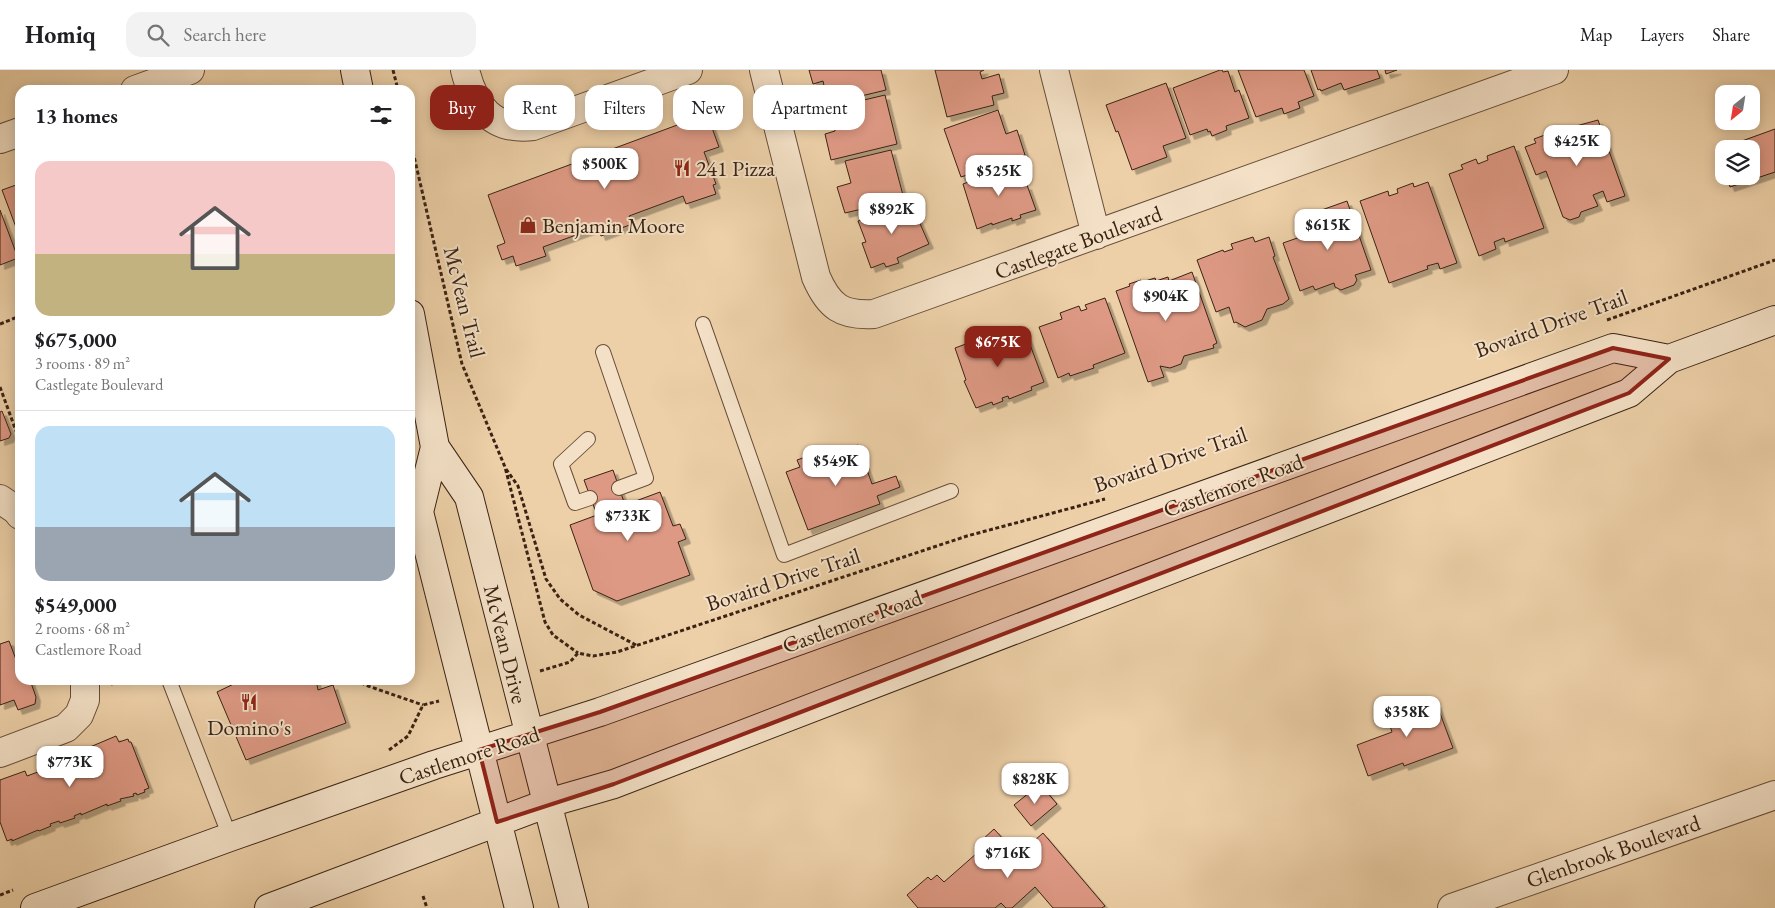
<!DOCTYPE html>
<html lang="en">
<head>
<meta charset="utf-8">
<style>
  body { margin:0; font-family:"EB Garamond",serif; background:#f2f2f2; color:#202124; height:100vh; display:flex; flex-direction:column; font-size:19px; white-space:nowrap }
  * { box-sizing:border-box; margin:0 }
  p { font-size:16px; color:#757577 }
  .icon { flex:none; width:28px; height:28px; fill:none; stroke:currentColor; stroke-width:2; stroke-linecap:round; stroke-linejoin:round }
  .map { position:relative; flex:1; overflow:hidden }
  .details { position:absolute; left:15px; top:15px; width:400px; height:600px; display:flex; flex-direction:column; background:#fff; border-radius:15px; box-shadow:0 2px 12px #0003 }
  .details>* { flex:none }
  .guide { position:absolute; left:430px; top:15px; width:475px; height:45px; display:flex; gap:10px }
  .needle { width:32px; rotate:210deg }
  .buttons { position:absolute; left:1715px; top:15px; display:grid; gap:10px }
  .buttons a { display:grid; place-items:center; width:45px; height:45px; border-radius:10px; background:#fff; box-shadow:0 2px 12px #0003; font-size:25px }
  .price { position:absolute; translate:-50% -42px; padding:0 11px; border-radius:10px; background:#fff; color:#222; font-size:16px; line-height:32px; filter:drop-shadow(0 1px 2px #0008) }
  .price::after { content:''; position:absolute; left:50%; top:30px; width:15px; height:11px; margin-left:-8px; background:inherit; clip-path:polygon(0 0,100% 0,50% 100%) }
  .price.selected { background:#8f2418; color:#fff }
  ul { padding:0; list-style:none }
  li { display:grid; align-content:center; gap:10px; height:265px; padding:0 20px }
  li+li { border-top:1px solid #e0e0e0 }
  li span { display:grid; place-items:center; height:155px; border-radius:15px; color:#555 }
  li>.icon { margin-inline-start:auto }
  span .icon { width:90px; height:90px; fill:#fffc; stroke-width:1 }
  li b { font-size:21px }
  h2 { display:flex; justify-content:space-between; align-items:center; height:60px; padding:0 20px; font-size:21px }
  .pill { padding:0 18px; border-radius:15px; background:#fff; box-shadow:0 2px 12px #0003; font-size:18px; line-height:45px }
  .pill.selected { background:#8f2418; color:#fff }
  header { display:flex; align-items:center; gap:30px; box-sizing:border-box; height:70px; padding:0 25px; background:#fff; border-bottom:1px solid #e0e0e0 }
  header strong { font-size:24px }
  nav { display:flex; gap:28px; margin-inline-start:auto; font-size:18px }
  .search { width:350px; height:45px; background:#f2f2f2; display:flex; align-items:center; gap:12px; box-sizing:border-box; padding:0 18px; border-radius:15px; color:#757577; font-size:19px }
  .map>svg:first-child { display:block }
  .building { fill:#de9984; stroke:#3a2314; filter:url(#shadow) }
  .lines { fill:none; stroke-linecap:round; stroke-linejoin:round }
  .service-casing { stroke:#674e39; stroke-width:16 }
  .minor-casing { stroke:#674e39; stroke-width:30 }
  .secondary-casing { stroke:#3a2314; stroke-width:30 }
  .path { stroke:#3a2314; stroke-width:3; stroke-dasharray:4 2.5; stroke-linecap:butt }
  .service { stroke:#f3e0c6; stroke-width:14 }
  .minor { stroke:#f3e0c6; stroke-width:28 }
  .secondary { stroke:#f3e0c6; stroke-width:28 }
  .marked { fill:#8f2418; fill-opacity:0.2; stroke:#8f2418; stroke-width:4; stroke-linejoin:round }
  .labels { text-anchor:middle; stroke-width:4; stroke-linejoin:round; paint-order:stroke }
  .poi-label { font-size:22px; fill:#3a2314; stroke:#f3e0c6; text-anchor:start }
  .street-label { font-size:22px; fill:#3a2314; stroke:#f3e0c6 }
</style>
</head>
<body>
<header>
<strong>Homiq</strong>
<div class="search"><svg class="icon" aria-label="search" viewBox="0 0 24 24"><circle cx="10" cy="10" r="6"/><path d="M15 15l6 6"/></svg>Search here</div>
<nav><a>Map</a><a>Layers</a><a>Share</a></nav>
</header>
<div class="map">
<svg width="1775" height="838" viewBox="0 0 1775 838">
  <defs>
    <filter id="shadow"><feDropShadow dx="4.5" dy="4.5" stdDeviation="0" flood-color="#0004"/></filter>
  </defs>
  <rect width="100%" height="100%" fill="#edd0a8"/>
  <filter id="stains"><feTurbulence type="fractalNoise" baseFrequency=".004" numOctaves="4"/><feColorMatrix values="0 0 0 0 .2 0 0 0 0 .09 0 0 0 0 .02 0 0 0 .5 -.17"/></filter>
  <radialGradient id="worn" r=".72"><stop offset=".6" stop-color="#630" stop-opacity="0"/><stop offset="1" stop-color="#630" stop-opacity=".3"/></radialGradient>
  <!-- building -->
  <path class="building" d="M 809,0 L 881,0 L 886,20 L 828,34 L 823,11 L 813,14 Z
    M 935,0 L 984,0 L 980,2 L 982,9 L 999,4 L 1004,23 L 992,26 L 994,35 L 947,47 Z
    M 1220,0 L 1222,0 L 1223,2 L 1228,1 L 1235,22 L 1239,20 L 1249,48 L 1226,56 L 1227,60 L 1212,66 L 1210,61 L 1208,62 L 1207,59 L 1190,65 L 1173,18 Z
    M 1238,0 L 1304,0 L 1314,26 L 1298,32 L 1300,38 L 1284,44 L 1282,38 L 1256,47 Z
    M 1311,0 L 1377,0 L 1380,8 L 1344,20 L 1341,13 L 1321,21 L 1320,19 L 1318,20 Z
    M 1385,0 L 1397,0 L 1386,4 Z
    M 1166,13 L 1186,68 L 1163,76 L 1167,87 L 1132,100 L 1118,61 L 1116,62 L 1106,35 Z
    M 885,25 L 897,74 L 831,90 L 825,64 L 835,61 L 830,38 Z
    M 998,40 L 1006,64 L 1017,60 L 1025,85 L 961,107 L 944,59 Z
    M 707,44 L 719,77 L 704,82 L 716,114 L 713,115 L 716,124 L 686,134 L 683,126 L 629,146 L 632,154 L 601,166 L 598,157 L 543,177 L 546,186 L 516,196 L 513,186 L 502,190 L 497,176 L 505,173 L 504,170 L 488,125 Z
    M 1598,50 L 1625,126 L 1607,132 L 1603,121 L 1593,125 L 1598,136 L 1581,142 L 1579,147 L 1570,150 L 1563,147 L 1546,101 L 1536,105 L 1525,77 L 1536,73 L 1534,69 L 1561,59 L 1562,63 L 1569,60 L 1569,58 Z
    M 1775,59 L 1775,102 L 1730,117 L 1726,106 L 1751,106 L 1751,79 L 1724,79 L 1724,100 L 1717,80 Z
    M 1514,76 L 1544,158 L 1505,172 L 1504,168 L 1494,172 L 1496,179 L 1479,186 L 1449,104 L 1463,99 L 1461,95 L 1476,89 L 1478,94 L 1488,90 L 1487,86 Z
    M 891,80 L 904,129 L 845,143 L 837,117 L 851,113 L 845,91 Z
    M 1015,94 L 1023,116 L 1027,115 L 1036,140 L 1020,145 L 1021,148 L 1012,151 L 1012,148 L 992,155 L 992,153 L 977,159 L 963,114 Z
    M 1428,112 L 1457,193 L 1440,199 L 1438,193 L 1427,196 L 1428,199 L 1389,213 L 1360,131 L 1388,121 L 1389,126 L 1398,123 L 1397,119 L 1413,113 L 1414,117 Z
    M 16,115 L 18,120 L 20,120 L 20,168 L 2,120 Z
    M 910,131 L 929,174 L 897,188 L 899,193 L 886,197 L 884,193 L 871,198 L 862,173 L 866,172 L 858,151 Z
    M 1347,131 L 1371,200 L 1355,205 L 1357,210 L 1354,215 L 1341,220 L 1335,217 L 1334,213 L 1315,220 L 1313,216 L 1300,221 L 1283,173 L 1306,165 L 1303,156 L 1318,151 L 1316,142 Z
    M 0,140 L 18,188 L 0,195 Z
    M 1253,167 L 1255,172 L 1269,167 L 1275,186 L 1273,187 L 1289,229 L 1283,234 L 1267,239 L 1262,250 L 1245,257 L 1236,252 L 1234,253 L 1229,237 L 1216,242 L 1197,190 L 1223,180 L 1224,182 L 1233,179 L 1231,174 Z
    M 1192,202 L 1217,273 L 1213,275 L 1214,278 L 1184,286 L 1181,294 L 1170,298 L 1160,296 L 1164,307 L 1148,312 L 1116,221 L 1130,216 L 1129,214 L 1141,210 L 1142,212 L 1155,208 L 1156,211 L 1168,207 L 1169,211 Z
    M 1105,228 L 1125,283 L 1093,295 L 1094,298 L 1070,306 L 1069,303 L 1058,308 L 1039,257 L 1062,249 L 1060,243 L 1079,236 L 1081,241 L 1087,239 L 1085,235 Z
    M 998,262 L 1002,272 L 1026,264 L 1044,312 L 1031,317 L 1032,320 L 1009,329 L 1008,326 L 1002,328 L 1003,331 L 993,335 L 992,332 L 976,338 L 964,311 L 966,310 L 955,278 Z
    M 2,341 L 11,364 L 9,368 L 0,371 L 0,342 Z
    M 858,375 L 872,414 L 896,406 L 900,417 L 877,426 L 880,434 L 808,460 L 786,402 L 800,397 L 797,390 L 811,385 L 813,391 Z
    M 613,400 L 625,435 L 660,422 L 673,456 L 680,454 L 686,469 L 678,472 L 690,505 L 617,531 L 593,520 L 570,455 L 597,445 L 584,410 Z
    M 9,571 L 20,600 L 20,610 L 30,610 L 36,627 L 35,634 L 18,640 L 14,630 L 0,635 L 0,574 Z
    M 242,610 L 316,610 L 318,620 L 333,615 L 346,653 L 246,690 L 217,622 Z
    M 1412,627 L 1422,634 L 1435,630 L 1453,678 L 1404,696 L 1403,693 L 1368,706 L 1357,675 L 1392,662 L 1387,647 L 1402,642 L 1404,630 Z
    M 116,666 L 119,672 L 128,669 L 129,672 L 131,672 L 149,718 L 144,720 L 145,722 L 137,725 L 136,723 L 133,724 L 134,726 L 120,729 L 121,731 L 107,736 L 107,734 L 81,745 L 81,743 L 74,746 L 75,748 L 60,753 L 59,751 L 50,754 L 51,756 L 39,761 L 38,760 L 12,771 L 12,769 L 7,771 L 0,752 L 0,710 L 25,701 L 27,706 L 46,699 L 44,694 L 70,684 L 73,689 L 92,682 L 90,677 Z
    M 1040,714 L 1057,734 L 1031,756 L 1014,735 Z
    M 994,759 L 1018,785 L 1043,763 L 1105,836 L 1102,838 L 1053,838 L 1035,817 L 1012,838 L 1006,838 L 1001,833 L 995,838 L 918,838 L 907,825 L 928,807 L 931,810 L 937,805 L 944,812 L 985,776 L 981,771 Z"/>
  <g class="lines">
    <!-- service casing -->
    <g class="service-casing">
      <path id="service" d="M 703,254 L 784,485 L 951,421
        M 603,282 L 646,408 L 619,418
        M 588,369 L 561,394 L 575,433 L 590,428
        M 169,610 L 230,767"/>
    </g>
    <!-- minor casing -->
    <g class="minor-casing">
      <path id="minor" d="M 465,0 C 474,36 492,61 533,56 L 688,0
        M 764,0 L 816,207 C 829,237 842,246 874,244 L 1554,0
        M 1054,0 L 1096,165
        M 135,20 L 190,0
        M 0,69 L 20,62
        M 0,429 L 16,440 L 20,445
        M 0,683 L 66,658 L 79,645 L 85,630 L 85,610
        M 1452,838 L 1775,725"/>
    </g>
    <!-- secondary casing -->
    <g class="secondary-casing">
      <path id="secondary" d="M 355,0 L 359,20
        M 410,244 L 435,377 L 469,427 L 574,838
        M 435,377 L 419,442 L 519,838
        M 35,838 L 230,767 L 434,695 L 600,642 L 1613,278 L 1669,289
        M 269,838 L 548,733 L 614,714 L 1629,323 L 1669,289 L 1775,250"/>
    </g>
    <!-- path -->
    <path class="path" d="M 393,0 L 398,20
      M 410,69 L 462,294 L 505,397 L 545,552 L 553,565 L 578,583
      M 1607,250 L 1775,190
      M 0,254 L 20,246
      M 0,317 L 20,372
      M 506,399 L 518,416 L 546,509 L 560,529 L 579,545 L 636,575
      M 540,601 L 570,592 L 578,583 L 593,586 L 617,582 L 967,466 L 1105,429
      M 355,610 L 368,616 L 423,635
      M 111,614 L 127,610
      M 389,680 L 408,666 L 423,635 L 439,631
      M 0,825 L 13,820
      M 423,826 L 427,838"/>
    <!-- service -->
    <use href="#service" class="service"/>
    <!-- minor -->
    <use href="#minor" class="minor"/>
    <!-- secondary -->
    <use href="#secondary" class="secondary"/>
  </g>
  <!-- marked area -->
  <path class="marked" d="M 1613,278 L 1669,289 L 1629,323 L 614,714 L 497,752 L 479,680 L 600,642 Z"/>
  <!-- icons -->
  <defs>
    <g id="restaurant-bare" transform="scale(1.35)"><path d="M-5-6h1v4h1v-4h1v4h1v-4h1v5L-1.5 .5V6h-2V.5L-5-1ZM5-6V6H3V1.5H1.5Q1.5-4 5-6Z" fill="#8f2418" stroke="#f3e0c6" stroke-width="2.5" paint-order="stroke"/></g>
    <g id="shop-bare" transform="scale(1.35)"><path d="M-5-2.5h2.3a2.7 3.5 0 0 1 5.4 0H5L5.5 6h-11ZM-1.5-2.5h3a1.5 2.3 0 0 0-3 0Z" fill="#8f2418" stroke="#f3e0c6" stroke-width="2.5" paint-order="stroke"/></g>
  </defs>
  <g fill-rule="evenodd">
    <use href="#restaurant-bare" x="682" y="98"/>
    <use href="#shop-bare" x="528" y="155"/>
    <use href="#restaurant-bare" x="249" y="632"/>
  </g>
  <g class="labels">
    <!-- poi labels -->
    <g class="poi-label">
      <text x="696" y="106">241 Pizza</text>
      <text x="542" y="163">Benjamin Moore</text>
      <text x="249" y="665" text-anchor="middle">Domino's</text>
    </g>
    <!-- street labels -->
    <g class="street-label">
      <text transform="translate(1078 172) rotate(-20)" y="8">Castlegate Boulevard</text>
      <text transform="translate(465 232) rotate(76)" y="8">McVean Trail</text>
      <text transform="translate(1551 253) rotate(-20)" y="8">Bovaird Drive Trail</text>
      <text transform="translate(1170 389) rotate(-19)" y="8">Bovaird Drive Trail</text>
      <text transform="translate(1233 415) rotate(-20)" y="8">Castlemore Road</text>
      <text transform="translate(783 509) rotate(-18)" y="8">Bovaird Drive Trail</text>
      <text transform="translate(852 551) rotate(-20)" y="8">Castlemore Road</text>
      <text transform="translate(506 574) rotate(76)" y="8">McVean Drive</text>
      <text transform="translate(469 685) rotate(-18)" y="8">Castlemore Road</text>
      <text transform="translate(1613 781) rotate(-19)" y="8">Glenbrook Boulevard</text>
    </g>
  </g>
  <rect width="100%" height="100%" filter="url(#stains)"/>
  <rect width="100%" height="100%" fill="url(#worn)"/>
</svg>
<div class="buttons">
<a><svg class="needle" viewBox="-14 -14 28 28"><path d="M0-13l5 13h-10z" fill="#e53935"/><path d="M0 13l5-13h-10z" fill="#757577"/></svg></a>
<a><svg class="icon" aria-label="layers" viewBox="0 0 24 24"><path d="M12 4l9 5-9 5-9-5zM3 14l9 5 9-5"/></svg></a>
</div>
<b class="price" style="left:1577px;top:97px">$425K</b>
<b class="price" style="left:605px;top:120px">$500K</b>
<b class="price" style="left:999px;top:127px">$525K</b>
<b class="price" style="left:892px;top:165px">$892K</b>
<b class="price" style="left:1328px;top:181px">$615K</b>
<b class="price" style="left:1166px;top:252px">$904K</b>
<b class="price selected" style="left:998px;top:298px">$675K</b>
<b class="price" style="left:836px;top:417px">$549K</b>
<b class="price" style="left:628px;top:472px">$733K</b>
<b class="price" style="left:1407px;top:668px">$358K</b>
<b class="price" style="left:70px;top:718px">$773K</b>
<b class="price" style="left:1035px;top:735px">$828K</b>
<b class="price" style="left:1008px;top:809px">$716K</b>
<div class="guide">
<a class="pill selected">Buy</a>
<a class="pill">Rent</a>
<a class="pill">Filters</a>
<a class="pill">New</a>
<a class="pill">Apartment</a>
</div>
<section class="details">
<h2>13 homes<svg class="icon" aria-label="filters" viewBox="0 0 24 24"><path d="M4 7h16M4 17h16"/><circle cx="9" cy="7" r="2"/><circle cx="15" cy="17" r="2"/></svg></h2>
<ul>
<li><span style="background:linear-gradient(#f6c9c9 60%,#c2b280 0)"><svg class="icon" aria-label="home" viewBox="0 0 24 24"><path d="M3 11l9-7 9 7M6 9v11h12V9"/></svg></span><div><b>$675,000</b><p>3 rooms · 89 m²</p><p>Castlegate Boulevard</p></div></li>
<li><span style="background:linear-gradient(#bfe0f5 65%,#9aa5b1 0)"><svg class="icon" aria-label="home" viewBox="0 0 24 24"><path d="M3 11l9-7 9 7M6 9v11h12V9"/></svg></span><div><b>$549,000</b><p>2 rooms · 68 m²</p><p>Castlemore Road</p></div></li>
</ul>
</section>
</div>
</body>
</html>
